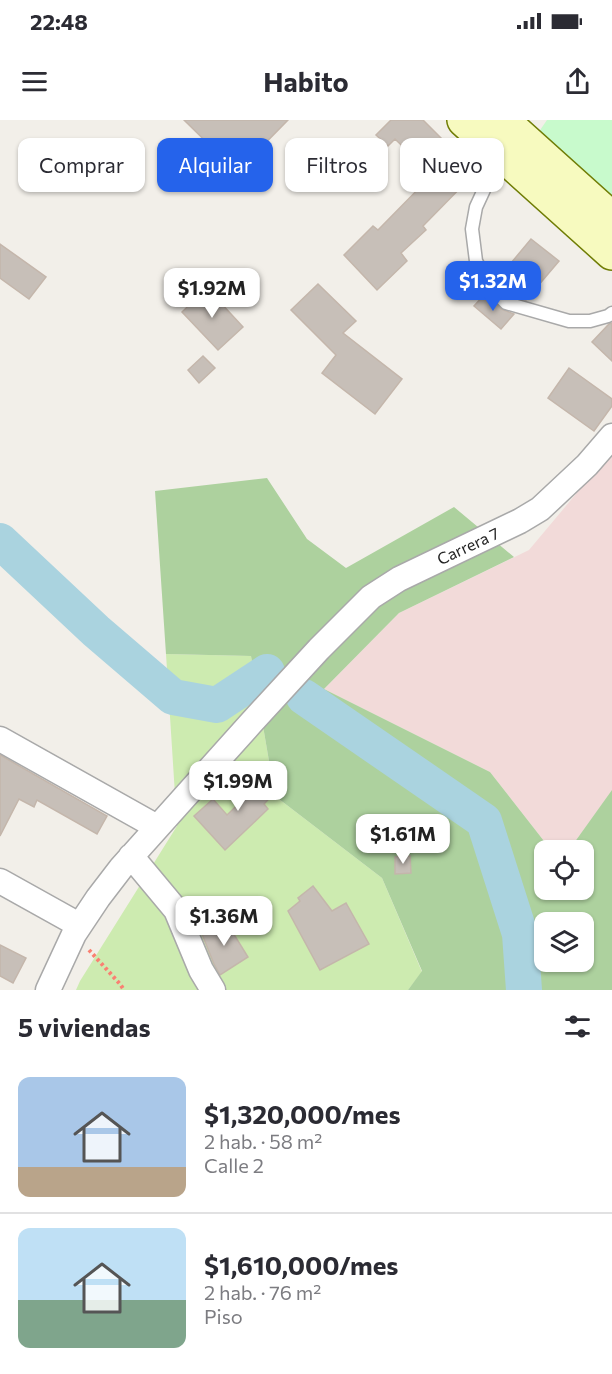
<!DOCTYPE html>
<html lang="es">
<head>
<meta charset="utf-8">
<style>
  body { margin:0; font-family:Commissioner,sans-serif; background:#f2f2f3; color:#2b2b33; height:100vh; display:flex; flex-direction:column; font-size:22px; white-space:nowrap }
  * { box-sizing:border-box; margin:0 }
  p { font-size:20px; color:#7c7c81 }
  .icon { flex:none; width:33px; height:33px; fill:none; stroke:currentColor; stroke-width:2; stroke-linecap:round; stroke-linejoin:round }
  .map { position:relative; height:870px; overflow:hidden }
  .side { display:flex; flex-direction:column; background:#fff; flex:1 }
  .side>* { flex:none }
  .guide { position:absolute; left:18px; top:18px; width:576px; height:54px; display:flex; gap:12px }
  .controls { position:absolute; left:534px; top:720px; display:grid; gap:12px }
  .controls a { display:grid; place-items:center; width:60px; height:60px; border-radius:12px; background:#fff; box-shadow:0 2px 4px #0004; font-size:30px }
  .price { position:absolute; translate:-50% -51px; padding:0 14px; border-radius:12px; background:#fff; color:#222; font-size:20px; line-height:39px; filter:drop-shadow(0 2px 3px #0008) }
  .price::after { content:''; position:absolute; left:50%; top:36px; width:18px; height:14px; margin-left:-9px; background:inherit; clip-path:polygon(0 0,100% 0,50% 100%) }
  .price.on { background:#2563eb; color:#fff }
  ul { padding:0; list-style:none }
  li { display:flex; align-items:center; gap:18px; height:150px; padding:0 18px }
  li+li { border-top:2px solid #e1e1e2 }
  li span { display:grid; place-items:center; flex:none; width:168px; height:120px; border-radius:12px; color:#555 }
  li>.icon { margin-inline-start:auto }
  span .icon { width:72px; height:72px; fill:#fffc; stroke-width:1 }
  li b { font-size:26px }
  h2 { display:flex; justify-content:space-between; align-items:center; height:72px; padding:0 18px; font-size:26px }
  .chip { padding:0 21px; border-radius:12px; background:#fff; box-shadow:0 2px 4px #0004; font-size:21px; line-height:54px }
  .chip.on { background:#2563eb; color:#fff }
  .status { display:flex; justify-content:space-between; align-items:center; height:42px; padding:0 30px; background:#fff; direction:ltr }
  .status svg { height:16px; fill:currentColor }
  header { display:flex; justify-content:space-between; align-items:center; height:78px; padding:0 18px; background:#fff; font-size:27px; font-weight:700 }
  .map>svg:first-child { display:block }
  .commercial { fill:#f2dad9 }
  .grass { fill:#cdebb0 }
  .forest { fill:#add19e; fill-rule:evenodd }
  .park { fill:#c8facc }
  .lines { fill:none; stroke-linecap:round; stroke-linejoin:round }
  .river { stroke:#aad3df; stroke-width:36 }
  .building { fill:#c7bfb8; stroke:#c4b6ab; stroke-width:1.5 }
  .lane-casing { stroke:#a9a9a9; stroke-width:15 }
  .street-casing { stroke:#a9a9a9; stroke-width:27 }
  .secondary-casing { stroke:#707d05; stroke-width:36 }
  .path { stroke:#fa8072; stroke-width:4; stroke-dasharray:3 3; stroke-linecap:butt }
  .lane { stroke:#fff; stroke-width:12 }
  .street { stroke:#fff; stroke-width:24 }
  .secondary { stroke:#f7fabf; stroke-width:33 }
  .labels { text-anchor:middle; stroke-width:4.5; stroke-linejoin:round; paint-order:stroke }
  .street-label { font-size:16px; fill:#222; stroke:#fff }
</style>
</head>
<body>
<div class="status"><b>22:48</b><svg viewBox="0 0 49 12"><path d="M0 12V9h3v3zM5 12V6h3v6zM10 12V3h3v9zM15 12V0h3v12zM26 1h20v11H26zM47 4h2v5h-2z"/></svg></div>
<header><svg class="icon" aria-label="menu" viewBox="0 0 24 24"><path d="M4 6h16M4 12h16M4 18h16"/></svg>Habito<svg class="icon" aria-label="share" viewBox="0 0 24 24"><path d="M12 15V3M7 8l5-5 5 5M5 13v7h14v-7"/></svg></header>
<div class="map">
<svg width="612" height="870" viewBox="0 0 612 870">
  <rect width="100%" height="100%" fill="#f2efe9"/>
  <!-- commercial -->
  <path class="commercial" d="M 612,331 L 612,671 L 569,730 L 551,730 L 490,652 L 324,569 L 399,493 L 529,430 Z"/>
  <!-- grass -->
  <path class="grass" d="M 166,534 L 251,536 L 275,676 L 382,758 L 422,852 L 408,870 L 76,870 L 80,861 L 177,706 Z"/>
  <!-- forest -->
  <path class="forest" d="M 267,358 L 307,419 L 346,448 L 454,387 L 514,437 L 399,493 L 324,569 L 490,652 L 551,730 L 544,730 L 544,770 L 584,770 L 584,730 L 569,730 L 612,670 L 612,870 L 408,870 L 422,851 L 382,758 L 275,676 L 251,536 L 166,534 L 155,371 ZM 544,802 L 584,802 L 584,842 L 544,842 Z"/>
  <!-- park -->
  <path class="park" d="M 547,0 L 612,0 L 612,86 L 534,19 Z"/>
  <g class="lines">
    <!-- river -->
    <path class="river" d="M 0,421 L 96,511 L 173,577 L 217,585 L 267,552
      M 304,577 L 484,701 L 520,814 L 524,870"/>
  </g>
  <!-- building -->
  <path class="building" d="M 184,0 L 288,0 L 237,52 Z
    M 391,0 L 423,0 L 445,22 L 442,25 L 473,55 L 423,106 L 426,110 L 401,133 L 407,141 L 377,170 L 344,135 L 373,106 L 378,110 L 432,55 L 395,19 L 388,26 L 376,15 Z
    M 313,30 L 332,46 L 311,70 L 292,54 Z
    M 531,119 L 559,141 L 526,180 L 510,176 L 496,161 Z
    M 0,124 L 46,157 L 29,179 L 0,158 Z
    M 318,164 L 356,201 L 343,213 L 402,259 L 375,294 L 322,253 L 336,235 L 291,190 Z
    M 207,168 L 243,207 L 218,230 L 182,192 Z
    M 485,174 L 501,189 L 514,194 L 501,209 L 474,186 Z
    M 612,203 L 612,241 L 592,222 L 609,204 Z
    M 203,236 L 215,248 L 199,263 L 188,250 Z
    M 569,248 L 612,279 L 612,286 L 594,311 L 548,278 Z
    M 0,635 L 107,696 L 97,714 L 37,680 L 34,687 L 19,679 L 0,716 Z
    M 263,650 L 281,666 L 264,684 L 268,689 L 225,730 L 194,696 L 213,679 L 227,695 L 254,669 L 249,665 Z
    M 410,736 L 411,753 L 395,754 L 395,737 Z
    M 313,766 L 332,791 L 346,783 L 369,824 L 320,850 L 288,791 L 300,781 L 298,778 Z
    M 225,800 L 248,837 L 220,855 L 214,844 L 202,814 Z
    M 0,825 L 26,838 L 13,863 L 0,856 Z"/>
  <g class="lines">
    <!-- lane casing -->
    <g class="lane-casing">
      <path id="lane" d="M 500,35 L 476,87 L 472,109 L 476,141 L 489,166 L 506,183 L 569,201 L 590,201 L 608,196 L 612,193"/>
    </g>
    <!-- street casing -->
    <g class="street-casing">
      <path id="street" d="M 0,619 L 157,707
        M 131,736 L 176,790 L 201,850 L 213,870
        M 0,761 L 79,805
        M 48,870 L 74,814 L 98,778 L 121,748 L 251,603 L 319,529 L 371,477 L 399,459 L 520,401 L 540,389 L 587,345 L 612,316"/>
    </g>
    <!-- secondary casing -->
    <g class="secondary-casing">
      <path id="secondary" d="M 464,0 L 612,133
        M 502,0 L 612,99"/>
    </g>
    <!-- path -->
    <path class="path" d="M 89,830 L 120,864 L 124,870"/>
    <!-- lane -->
    <use href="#lane" class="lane"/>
    <!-- street -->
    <use href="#street" class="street"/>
    <!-- secondary -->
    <use href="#secondary" class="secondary"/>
  </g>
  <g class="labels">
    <!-- street labels -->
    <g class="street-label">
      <text transform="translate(468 426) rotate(-25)" y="6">Carrera 7</text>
    </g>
  </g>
</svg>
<div class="controls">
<a><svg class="icon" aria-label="locate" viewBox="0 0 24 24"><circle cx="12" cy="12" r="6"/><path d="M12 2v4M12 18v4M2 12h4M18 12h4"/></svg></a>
<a><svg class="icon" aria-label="layers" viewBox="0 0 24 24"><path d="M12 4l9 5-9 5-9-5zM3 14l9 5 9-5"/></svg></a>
</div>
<b class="price on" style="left:493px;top:192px">$1.32M</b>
<b class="price" style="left:212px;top:199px">$1.92M</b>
<b class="price" style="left:238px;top:692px">$1.99M</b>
<b class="price" style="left:403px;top:745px">$1.61M</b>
<b class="price" style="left:224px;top:827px">$1.36M</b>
<div class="guide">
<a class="chip">Comprar</a>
<a class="chip on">Alquilar</a>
<a class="chip">Filtros</a>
<a class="chip">Nuevo</a>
</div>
</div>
<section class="side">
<h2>5 viviendas<svg class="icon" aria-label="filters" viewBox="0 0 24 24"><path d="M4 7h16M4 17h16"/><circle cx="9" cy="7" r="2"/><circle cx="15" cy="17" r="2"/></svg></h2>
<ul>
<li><span style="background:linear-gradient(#a9c7e8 75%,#b9a48a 0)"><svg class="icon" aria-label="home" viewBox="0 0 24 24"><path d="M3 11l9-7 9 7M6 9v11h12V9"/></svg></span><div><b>$1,320,000/mes</b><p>2 hab. · 58 m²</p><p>Calle 2</p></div></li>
<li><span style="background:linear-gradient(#bfe0f5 60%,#7fa58c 0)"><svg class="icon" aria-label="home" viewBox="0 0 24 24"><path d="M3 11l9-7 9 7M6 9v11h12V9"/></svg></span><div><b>$1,610,000/mes</b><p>2 hab. · 76 m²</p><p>Piso</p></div></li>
</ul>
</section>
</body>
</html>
